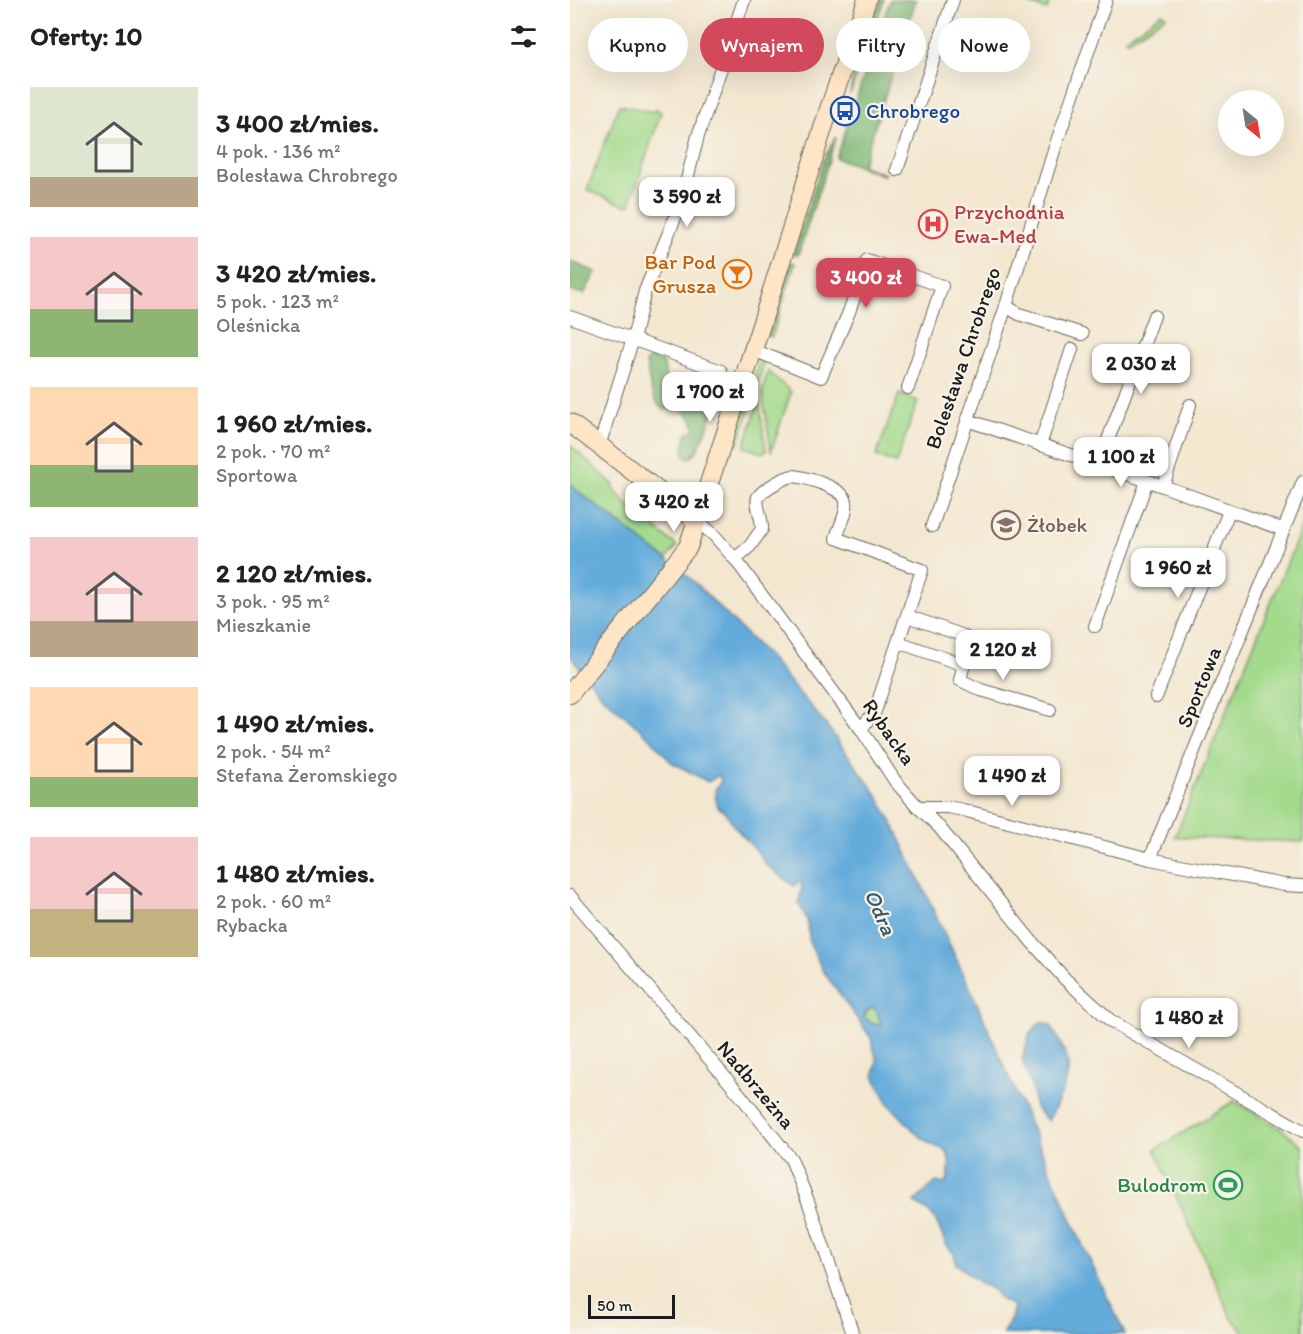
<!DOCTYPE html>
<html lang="pl">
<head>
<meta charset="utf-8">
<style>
  body { margin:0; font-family:Itim,sans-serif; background:#f6f6f6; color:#222; height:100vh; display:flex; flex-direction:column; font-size:22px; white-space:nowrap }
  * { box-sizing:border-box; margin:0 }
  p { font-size:20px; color:#767676 }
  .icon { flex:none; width:33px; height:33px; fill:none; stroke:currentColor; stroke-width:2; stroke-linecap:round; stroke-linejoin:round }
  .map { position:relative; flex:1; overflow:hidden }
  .panel { display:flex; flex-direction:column; background:#fff; width:570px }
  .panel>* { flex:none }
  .top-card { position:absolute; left:18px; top:18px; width:570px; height:54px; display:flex; gap:12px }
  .needle { width:39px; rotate:150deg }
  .buttons { position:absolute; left:648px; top:90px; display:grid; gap:12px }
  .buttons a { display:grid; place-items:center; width:66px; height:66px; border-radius:50%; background:#fff; box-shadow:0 6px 24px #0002; font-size:30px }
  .scale { position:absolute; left:18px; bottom:15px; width:87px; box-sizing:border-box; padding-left:6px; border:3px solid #1c1c1c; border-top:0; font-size:16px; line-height:21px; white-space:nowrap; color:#1c1c1c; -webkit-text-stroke:4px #f7f3e8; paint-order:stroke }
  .price { position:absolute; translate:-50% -51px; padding:0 14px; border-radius:12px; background:#fff; color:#222; font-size:20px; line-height:39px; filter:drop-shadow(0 2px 3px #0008) }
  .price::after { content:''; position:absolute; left:50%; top:36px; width:18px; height:14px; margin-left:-9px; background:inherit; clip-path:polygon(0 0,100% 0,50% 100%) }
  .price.on { background:#d1495b; color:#fff }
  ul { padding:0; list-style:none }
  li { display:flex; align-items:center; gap:18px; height:150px; padding:0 30px }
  li span { display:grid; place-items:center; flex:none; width:168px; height:120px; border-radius:0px; color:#555 }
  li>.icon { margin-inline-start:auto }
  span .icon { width:72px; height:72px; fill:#fffc; stroke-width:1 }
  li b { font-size:26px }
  h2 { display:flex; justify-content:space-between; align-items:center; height:72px; padding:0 30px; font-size:26px }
  .chip { padding:0 21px; border-radius:27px; background:#fff; box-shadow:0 6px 24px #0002; font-size:21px; line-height:54px }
  .chip.on { background:#d1495b; color:#fff }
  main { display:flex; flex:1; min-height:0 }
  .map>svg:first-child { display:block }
  .green { fill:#a3da8c; stroke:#607b54; stroke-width:1.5 }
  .forest { fill:#82ba78; stroke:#4f6b4a; stroke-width:1.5 }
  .water { fill:#64abdb; stroke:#40647c; stroke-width:1.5; fill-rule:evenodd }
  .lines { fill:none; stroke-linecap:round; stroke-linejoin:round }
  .street-casing { stroke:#67635b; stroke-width:14 }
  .secondary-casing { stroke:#67635b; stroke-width:20 }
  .street { stroke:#fff; stroke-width:12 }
  .secondary { stroke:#fde5c5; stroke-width:18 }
  .labels { text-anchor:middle; stroke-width:4.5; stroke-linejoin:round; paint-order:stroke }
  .transit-label { font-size:21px; fill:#164399; stroke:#f7f3e8; text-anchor:start }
  .health-label { font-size:21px; fill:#be3a42; stroke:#f7f3e8; text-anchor:start }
  .food-label { font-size:21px; fill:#c56008; stroke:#f7f3e8; text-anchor:end }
  .street-label { font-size:21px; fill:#1c1c1c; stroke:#f7f3e8 }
  .education-label { font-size:21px; fill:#785e54; stroke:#f7f3e8; text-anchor:start }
  .leisure-label { font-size:21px; fill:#27864d; stroke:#f7f3e8; text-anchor:end }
  .water-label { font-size:22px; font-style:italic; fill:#395568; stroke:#f7f3e8 }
</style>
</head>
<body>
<main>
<section class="panel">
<h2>Oferty: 10<svg class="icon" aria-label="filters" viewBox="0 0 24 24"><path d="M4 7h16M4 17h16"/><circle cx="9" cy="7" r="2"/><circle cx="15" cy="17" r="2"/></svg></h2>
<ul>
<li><span style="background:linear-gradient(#dfe7d0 75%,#b9a48a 0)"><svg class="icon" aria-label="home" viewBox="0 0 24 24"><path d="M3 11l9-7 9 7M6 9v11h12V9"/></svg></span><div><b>3 400 zł/mies.</b><p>4 pok. · 136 m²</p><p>Bolesława Chrobrego</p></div></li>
<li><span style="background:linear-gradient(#f6c9c9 60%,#8fb573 0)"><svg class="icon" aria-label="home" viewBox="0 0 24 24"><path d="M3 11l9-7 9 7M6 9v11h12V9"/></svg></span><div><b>3 420 zł/mies.</b><p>5 pok. · 123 m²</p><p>Oleśnicka</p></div></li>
<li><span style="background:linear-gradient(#ffd9b3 65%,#8fb573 0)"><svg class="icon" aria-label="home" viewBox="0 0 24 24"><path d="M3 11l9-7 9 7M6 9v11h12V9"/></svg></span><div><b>1 960 zł/mies.</b><p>2 pok. · 70 m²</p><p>Sportowa</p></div></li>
<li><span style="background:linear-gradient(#f6c9c9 70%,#b9a48a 0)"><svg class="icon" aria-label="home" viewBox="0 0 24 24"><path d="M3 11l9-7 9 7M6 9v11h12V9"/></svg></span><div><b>2 120 zł/mies.</b><p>3 pok. · 95 m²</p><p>Mieszkanie</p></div></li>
<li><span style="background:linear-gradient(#ffd9b3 75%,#8fb573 0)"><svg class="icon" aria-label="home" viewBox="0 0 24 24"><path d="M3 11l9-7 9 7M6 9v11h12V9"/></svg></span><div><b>1 490 zł/mies.</b><p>2 pok. · 54 m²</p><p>Stefana Żeromskiego</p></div></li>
<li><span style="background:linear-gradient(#f6c9c9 60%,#c2b280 0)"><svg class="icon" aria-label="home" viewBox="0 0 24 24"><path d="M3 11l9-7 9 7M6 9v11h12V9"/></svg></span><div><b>1 480 zł/mies.</b><p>2 pok. · 60 m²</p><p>Rybacka</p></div></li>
</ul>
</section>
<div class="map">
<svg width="733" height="1334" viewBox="0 0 733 1334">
  <rect width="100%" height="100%" fill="#f7f3e8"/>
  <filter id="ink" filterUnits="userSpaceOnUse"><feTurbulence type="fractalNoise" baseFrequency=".0167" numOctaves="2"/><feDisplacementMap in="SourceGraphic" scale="12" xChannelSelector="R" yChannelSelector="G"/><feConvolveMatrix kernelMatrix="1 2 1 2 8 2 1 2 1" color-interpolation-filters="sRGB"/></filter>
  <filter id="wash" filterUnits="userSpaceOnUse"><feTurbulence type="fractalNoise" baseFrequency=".008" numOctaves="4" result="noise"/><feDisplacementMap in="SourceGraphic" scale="24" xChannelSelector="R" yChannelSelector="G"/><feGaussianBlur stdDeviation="1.35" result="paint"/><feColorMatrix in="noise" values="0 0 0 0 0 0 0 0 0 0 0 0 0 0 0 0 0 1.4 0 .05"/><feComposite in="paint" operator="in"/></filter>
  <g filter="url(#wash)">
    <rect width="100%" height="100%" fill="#f3e7d0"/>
    <!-- green -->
    <path class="green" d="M 458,0 L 480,0 L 477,10 L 457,3 Z
      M 592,13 L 596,16 L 559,40 L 555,39 Z
      M 49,105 L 84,112 L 86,109 L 91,112 L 60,204 L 57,206 L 17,190 Z
      M 189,361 L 193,361 L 193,367 L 168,445 L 163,442 Z
      M 198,371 L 221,392 L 201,452 L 192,391 Z
      M 329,394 L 348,401 L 326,463 L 306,456 Z
      M 189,401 L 196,451 L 193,453 L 174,447 Z
      M 0,445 L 44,485 L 42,487 C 51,498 71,523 84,525 L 86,529 L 107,546 L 96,559 L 0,485 Z
      M 733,524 L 733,842 L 605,837 Z
      M 303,1008 L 307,1011 L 311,1024 L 304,1024 L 294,1018 L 299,1009 Z
      M 664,1101 L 713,1130 L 733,1147 L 733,1334 L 676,1334 L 662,1319 L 585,1150 Z"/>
    <!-- forest -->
    <path class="forest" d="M 307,0 L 314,0 L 280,94 L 285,64 Z
      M 320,0 L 346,0 L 292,166 L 315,174 L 313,175 L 266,158 Z
      M 265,138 L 266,138 L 228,255 L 223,254 L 253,161 Z
      M 0,261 L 26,272 L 14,294 L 0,291 Z
      M 220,262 L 225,263 L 202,337 L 197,336 Z
      M 81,357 L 91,361 L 94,364 L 96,379 L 115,388 L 118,388 L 122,392 L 139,391 L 143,387 L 149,371 L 155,373 C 147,393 136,444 122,457 L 116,458 L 113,451 L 116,434 L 124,430 C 126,420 116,415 111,407 L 93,410 C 80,397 79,380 76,362 Z"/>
    <!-- water -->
    <path class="water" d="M 0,485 L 119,577 L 201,659 L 257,726 L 307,795 L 327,832 L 401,990 L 514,1248 L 555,1334 L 432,1334 L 441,1319 L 444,1306 L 432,1301 L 424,1290 L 409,1282 L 386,1264 L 384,1253 C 372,1245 372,1228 363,1216 C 357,1208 350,1208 344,1202 L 366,1182 L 375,1184 C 381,1175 380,1161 377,1151 L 361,1144 L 347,1134 L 316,1101 L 315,1096 L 307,1084 L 304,1074 L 307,1061 L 301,1038 L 253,971 L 240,944 L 237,920 L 229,904 L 232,883 L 229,882 L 224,886 L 195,864 L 191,856 L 163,825 L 156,813 L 147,807 L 145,790 L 151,781 L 149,775 L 138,782 L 101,762 L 81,739 L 32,696 L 0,656 ZM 303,1008 L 307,1011 L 311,1024 L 304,1024 L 294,1018 L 295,1013 L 299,1009 Z
      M 470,1022 L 481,1025 C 487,1038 500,1056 498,1071 C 497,1086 485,1107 478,1121 L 465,1108 L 462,1087 L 452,1060 L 459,1035 Z"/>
  </g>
  <g filter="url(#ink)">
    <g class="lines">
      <!-- street casing -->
      <g class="street-casing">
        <path id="street" d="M 327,170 L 383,0
          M 436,306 L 449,314 L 512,334
          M 0,317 L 151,371
          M 183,350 L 251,377 L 279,312 L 297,260 L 372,286 L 338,388
          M 397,420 L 593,486 L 714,530
          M 470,445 L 502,349
          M 29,446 L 63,339 L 75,291 L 111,203 L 128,136 L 174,0
          M 529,464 L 584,316
          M 593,486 L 620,405
          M 127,521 L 143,534 L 165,559 L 291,729 L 325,781 L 348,807 L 369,827 L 462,942 L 495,979 L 541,1021 L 733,1131
          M 362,526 L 436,306 L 486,144 L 536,0
          M 165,559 L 180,546 L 192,529 C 193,520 185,505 188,497 C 192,490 216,476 224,476 C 237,478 275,488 276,502 C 278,512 269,528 266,538 L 352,570 L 305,711 L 291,729
          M 337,616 L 394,636 L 399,643 L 390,680 L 411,690 L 480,710
          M 525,626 L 577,481
          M 328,642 L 394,665
          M 586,697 L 659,511
          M 348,807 L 378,807 L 393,810 L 580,859 L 714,885 L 733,886
          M 580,859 L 733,482
          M 0,896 L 171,1096 L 221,1159 L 238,1201 L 283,1334"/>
      </g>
      <!-- secondary casing -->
      <g class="secondary-casing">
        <path id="secondary" d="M 0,423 L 127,521
          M 0,694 L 118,547 L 186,341 L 260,106 L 297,0"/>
      </g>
      <!-- street -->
      <use href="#street" class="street"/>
      <!-- secondary -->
      <use href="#secondary" class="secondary"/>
    </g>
  </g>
  <!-- icons -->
  <defs>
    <g id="bus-ring" transform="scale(1.5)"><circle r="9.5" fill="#f7f3e8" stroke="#1a4fb4" stroke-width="1.5"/><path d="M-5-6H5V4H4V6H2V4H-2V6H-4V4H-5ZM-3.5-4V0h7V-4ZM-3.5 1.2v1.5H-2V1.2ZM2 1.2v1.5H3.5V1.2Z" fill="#1a4fb4"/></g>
    <g id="hospital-ring" transform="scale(1.5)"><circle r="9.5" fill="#f7f3e8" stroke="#e0444e" stroke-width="1.5"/><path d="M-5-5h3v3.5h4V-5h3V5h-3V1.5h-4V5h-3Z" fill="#e0444e"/></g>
    <g id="bar-ring" transform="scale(1.5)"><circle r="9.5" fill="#f7f3e8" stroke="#e8710a" stroke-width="1.5"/><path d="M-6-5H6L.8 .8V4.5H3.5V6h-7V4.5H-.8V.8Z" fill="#e8710a"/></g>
    <g id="school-ring" transform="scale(1.5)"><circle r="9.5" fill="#f7f3e8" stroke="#8d6e63" stroke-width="1.5"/><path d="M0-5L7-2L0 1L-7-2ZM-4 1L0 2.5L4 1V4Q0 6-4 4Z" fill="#8d6e63"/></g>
    <g id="stadium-ring" transform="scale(1.5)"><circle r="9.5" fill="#f7f3e8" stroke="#2e9e5b" stroke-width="1.5"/><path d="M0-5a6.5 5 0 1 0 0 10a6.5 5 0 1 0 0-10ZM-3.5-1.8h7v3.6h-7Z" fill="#2e9e5b"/></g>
  </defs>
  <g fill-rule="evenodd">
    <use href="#bus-ring" x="275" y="111"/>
    <use href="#hospital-ring" x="363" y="224"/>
    <use href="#bar-ring" x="167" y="274"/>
    <use href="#school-ring" x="436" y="525"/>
    <use href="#stadium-ring" x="658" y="1185"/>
  </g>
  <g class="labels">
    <!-- transit labels -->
    <g class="transit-label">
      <text x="296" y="118">Chrobrego</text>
    </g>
    <!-- health labels -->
    <g class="health-label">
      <text x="384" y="219">Przychodnia<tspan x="384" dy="24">Ewa-Med</tspan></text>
    </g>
    <!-- food labels -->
    <g class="food-label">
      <text x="146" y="269">Bar Pod<tspan x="146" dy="24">Grusza</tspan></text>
    </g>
    <!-- street labels -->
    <g class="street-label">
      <text transform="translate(393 358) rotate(-71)" y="7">Bolesława Chrobrego</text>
      <text transform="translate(629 687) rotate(-68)" y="7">Sportowa</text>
      <text transform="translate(319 732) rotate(55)" y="7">Rybacka</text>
      <text transform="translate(186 1085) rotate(50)" y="7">Nadbrzeżna</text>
    </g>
    <!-- education labels -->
    <g class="education-label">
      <text x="457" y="532">Żłobek</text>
    </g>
    <!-- leisure labels -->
    <g class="leisure-label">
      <text x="637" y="1192">Bulodrom</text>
    </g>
    <!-- water labels -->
    <g class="water-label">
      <text transform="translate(311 912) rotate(66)" y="8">Odra</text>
    </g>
  </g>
</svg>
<div class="buttons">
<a><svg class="needle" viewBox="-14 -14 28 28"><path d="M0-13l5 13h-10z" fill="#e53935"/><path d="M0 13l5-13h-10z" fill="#767676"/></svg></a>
</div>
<div class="scale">50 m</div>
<b class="price" style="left:117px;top:228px">3 590 zł</b>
<b class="price on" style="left:296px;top:309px">3 400 zł</b>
<b class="price" style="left:571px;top:395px">2 030 zł</b>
<b class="price" style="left:140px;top:423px">1 700 zł</b>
<b class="price" style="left:551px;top:488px">1 100 zł</b>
<b class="price" style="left:104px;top:533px">3 420 zł</b>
<b class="price" style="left:608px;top:599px">1 960 zł</b>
<b class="price" style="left:433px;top:681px">2 120 zł</b>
<b class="price" style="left:442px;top:807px">1 490 zł</b>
<b class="price" style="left:619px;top:1049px">1 480 zł</b>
<div class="top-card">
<a class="chip">Kupno</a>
<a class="chip on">Wynajem</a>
<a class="chip">Filtry</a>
<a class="chip">Nowe</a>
</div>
</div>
</main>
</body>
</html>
